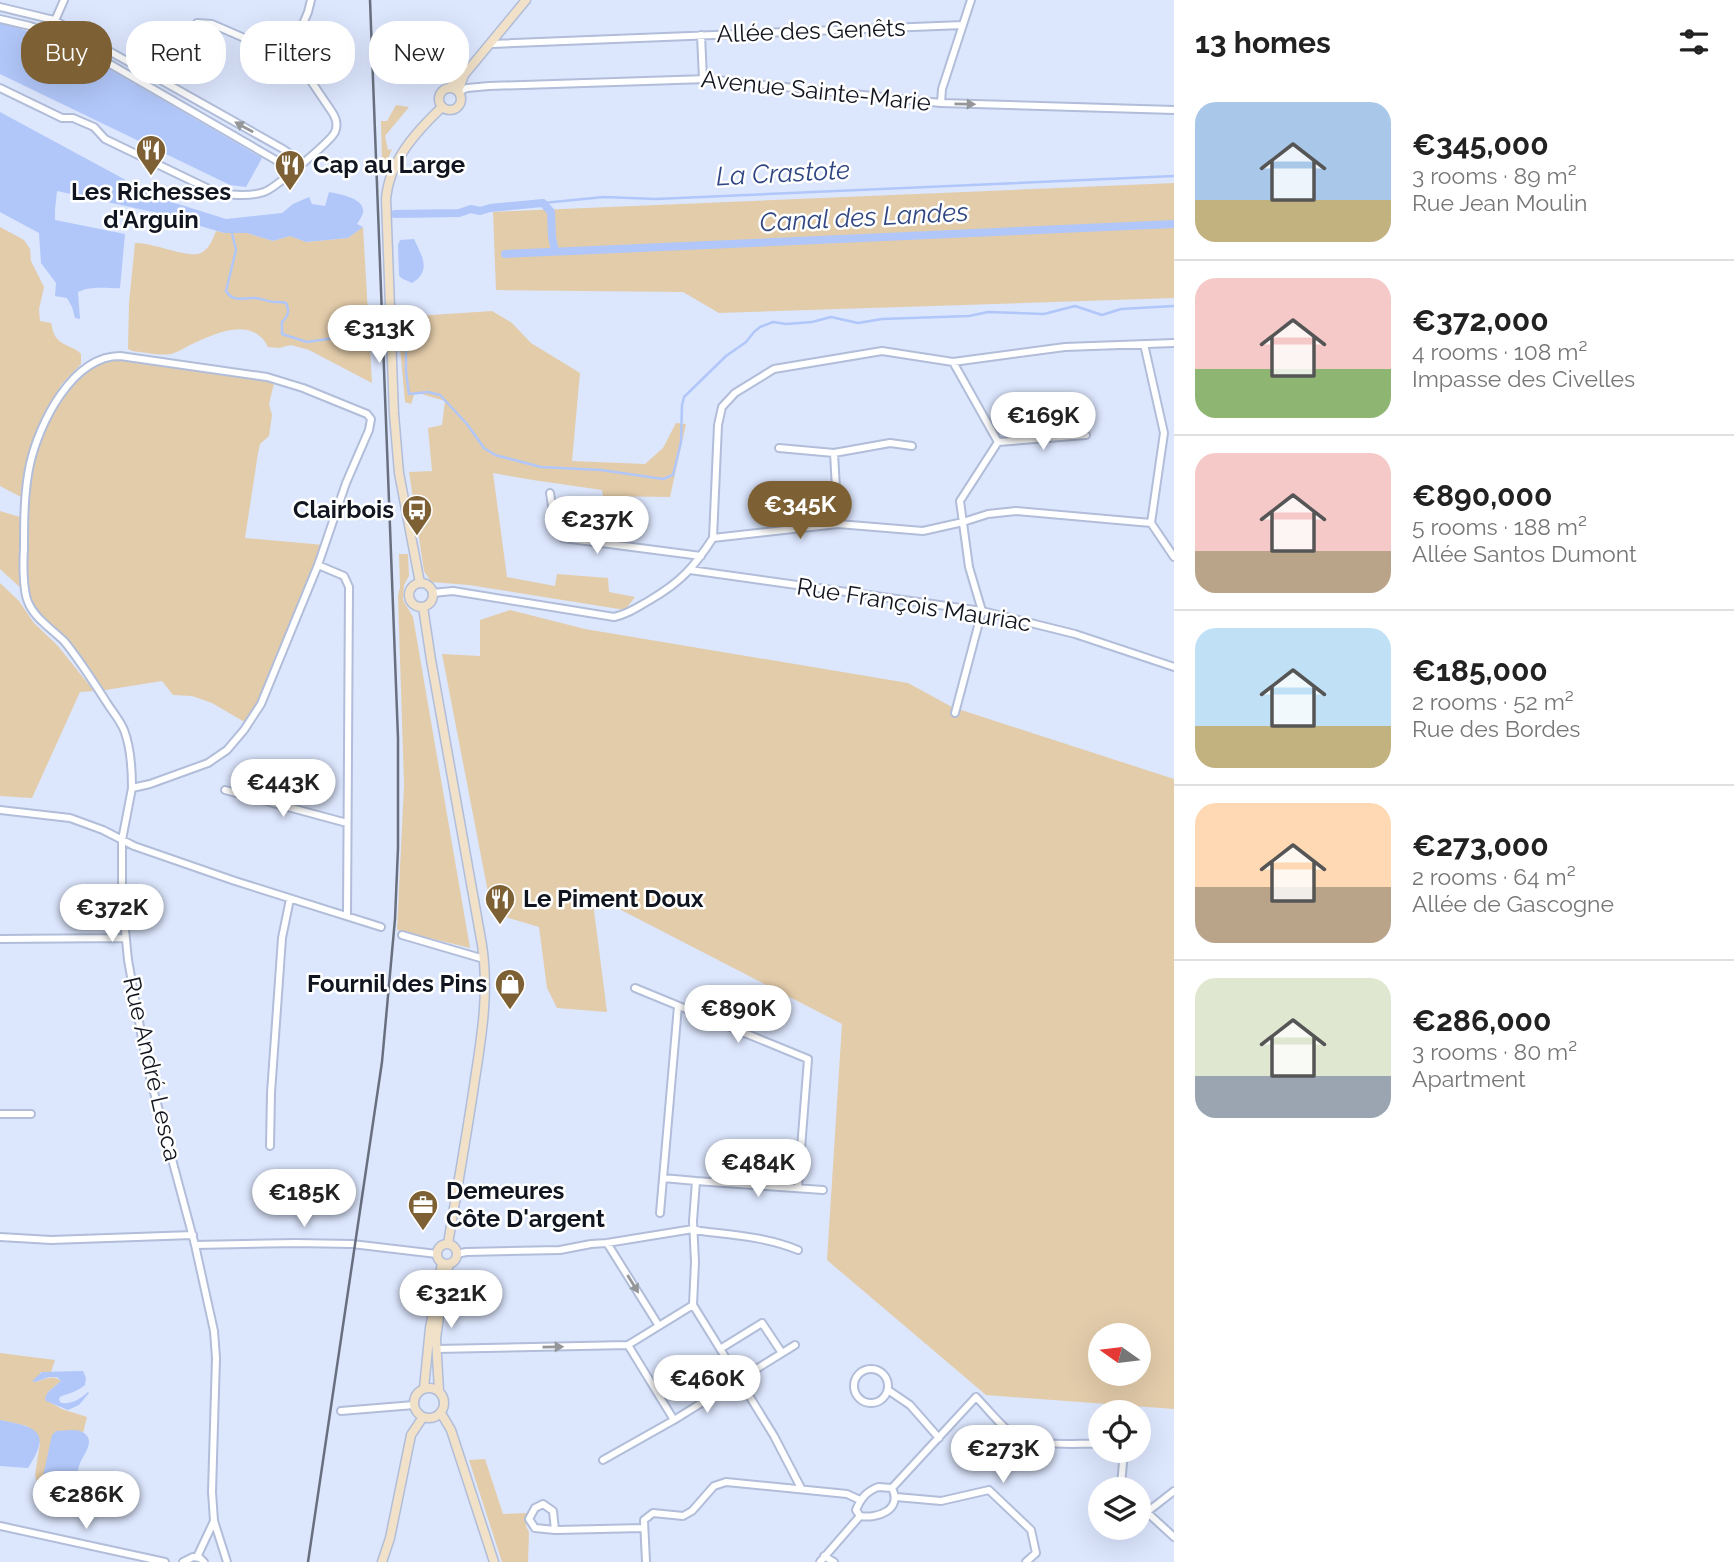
<!DOCTYPE html>
<html lang="en">
<head>
<meta charset="utf-8">
<style>
  body { margin:0; font-family:Raleway,sans-serif; background:#f2f2f2; color:#222; height:100vh; display:flex; flex-direction:column; font-size:26px; white-space:nowrap }
  * { box-sizing:border-box; margin:0 }
  p { font-size:23px; color:#767676 }
  .icon { flex:none; width:38px; height:38px; fill:none; stroke:currentColor; stroke-width:2; stroke-linecap:round; stroke-linejoin:round }
  .map { position:relative; flex:1; overflow:hidden }
  .side { display:flex; flex-direction:column; background:#fff; width:560px }
  .side>* { flex:none }
  .banner { position:absolute; left:21px; top:21px; width:665px; height:63px; display:flex; gap:14px }
  .needle { width:46px; rotate:284deg }
  .tools { position:absolute; left:1088px; top:1323px; display:grid; gap:14px }
  .tools a { display:grid; place-items:center; width:63px; height:63px; border-radius:50%; background:#fff; box-shadow:0 7px 28px #0002; font-size:35px }
  .price { position:absolute; translate:-50% -60px; padding:0 16px; border-radius:24px; background:#fff; color:#222; font-size:23px; line-height:46px; filter:drop-shadow(0 2px 4px #0008) }
  .price::after { content:''; position:absolute; left:50%; top:42px; width:21px; height:16px; margin-left:-10px; background:inherit; clip-path:polygon(0 0,100% 0,50% 100%) }
  .price.active { background:#7d6034; color:#fff }
  ul { padding:0; list-style:none }
  li { display:flex; align-items:center; gap:21px; height:175px; padding:0 21px }
  li+li { border-top:2px solid #e0e0e0 }
  li span { display:grid; place-items:center; flex:none; width:196px; height:140px; border-radius:21px; color:#555 }
  li>.icon { margin-inline-start:auto }
  span .icon { width:84px; height:84px; fill:#fffc; stroke-width:1 }
  li b { font-size:30px }
  h2 { display:flex; justify-content:space-between; align-items:center; height:84px; padding:0 21px; font-size:30px }
  .chip { padding:0 24px; border-radius:28px; background:#fff; box-shadow:0 7px 28px #0002; font-size:24px; line-height:63px }
  .chip.active { background:#7d6034; color:#fff }
  main { display:flex; flex:1; min-height:0 }
  .map>svg:first-child { display:block }
  .green { fill:#e3ccaa; fill-rule:evenodd }
  .water { fill:#b1c7f9 }
  .lines { fill:none; stroke-linecap:round; stroke-linejoin:round }
  .stream { stroke:#b1c7f9; stroke-width:2.5 }
  .canal { stroke:#b1c7f9; stroke-width:8 }
  .street-casing { stroke:#b1bdd9; stroke-width:10 }
  .secondary-casing { stroke:#b1bdd9; stroke-width:11 }
  .street { stroke:#fff; stroke-width:6 }
  .secondary { stroke:#f0e1c8; stroke-width:8 }
  .rail { stroke:#686f7e; stroke-width:2.5 }
  .oneway { fill:#94969a }
  .labels { text-anchor:middle; stroke-width:5; stroke-linejoin:round; paint-order:stroke }
  .street-label { font-size:24px; fill:#11151f; stroke:#fff }
  .poi-label { font-size:24px; font-weight:bold; fill:#11151f; stroke:#fff; text-anchor:start }
  .water-label { font-size:26px; font-style:italic; fill:#2f4682; stroke:#fff }
</style>
</head>
<body>
<main>
<div class="map">
<svg width="1174" height="1562" viewBox="0 0 1174 1562">
  <rect width="100%" height="100%" fill="#dce6fd"/>
  <!-- green -->
  <path class="green" d="M 396,105 L 409,107 L 385,136 L 388,150 L 392,149 L 386,164 L 382,164 L 381,121 L 387,121 Z
    M 1174,183 L 1174,298 L 719,313 L 683,292 L 496,290 L 493,212 Z
    M 0,227 L 24,240 L 30,249 L 31,261 L 44,287 L 39,309 L 40,321 L 51,323 C 52,327 53,332 55,336 C 61,346 74,346 81,354 L 81,364 L 61,385 L 38,428 L 23,476 L 21,497 L 0,486 Z
    M 363,227 L 372,383 L 309,350 L 291,345 L 279,348 L 268,347 C 252,315 214,334 190,345 C 184,348 178,352 171,354 C 159,356 144,352 132,351 L 128,349 L 129,303 L 135,243 C 152,242 189,259 201,253 C 209,249 213,239 216,231 L 224,233 L 247,233 L 273,241 L 290,236 L 307,242 L 348,238 Z
    M 492,311 L 512,323 L 531,343 L 580,373 L 572,461 L 645,464 L 663,448 L 676,423 L 686,424 L 670,497 L 603,496 L 602,490 L 533,480 L 493,473 L 507,577 L 555,586 L 557,574 L 608,578 L 609,592 L 635,597 L 625,610 L 469,585 L 431,582 L 424,571 L 409,472 L 432,471 L 428,428 L 442,425 L 445,401 L 415,392 L 411,404 L 405,402 L 399,336 L 410,334 L 408,324 L 400,324 L 406,315 L 417,316 Z
    M 107,357 L 275,379 L 269,404 L 272,415 L 269,436 L 260,444 L 258,453 L 245,538 L 324,545 L 261,704 L 248,724 L 212,703 L 192,696 L 173,695 L 162,681 L 99,691 L 65,643 L 27,600 L 23,560 L 31,461 L 46,420 L 82,371 Z
    M 0,511 L 20,517 L 23,590 L 0,569 Z
    M 399,554 L 408,554 L 409,576 L 404,585 L 403,600 L 413,617 L 470,948 L 397,930 L 404,785 L 398,596 L 400,587 Z
    M 0,583 L 19,601 L 34,623 L 58,646 L 94,691 L 80,692 L 32,798 L 0,796 Z
    M 510,610 L 585,629 L 908,683 L 952,707 L 1174,779 L 1174,1409 L 986,1395 L 827,1260 L 842,1024 L 592,895 L 607,1012 L 557,1008 L 547,988 L 539,927 L 492,913 L 442,654 L 480,656 L 480,620 ZM 1101,1335 L 1139,1335 L 1139,1374 L 1101,1374 Z
    M 0,1353 L 55,1360 L 51,1372 L 41,1372 L 36,1382 C 45,1379 53,1374 61,1381 L 48,1392 L 51,1403 L 62,1409 L 87,1417 L 83,1433 L 78,1431 L 56,1431 L 50,1484 L 55,1485 L 50,1488 L 37,1483 L 35,1475 L 40,1443 L 27,1426 L 0,1420 Z
    M 485,1459 L 503,1514 L 527,1513 L 526,1526 L 529,1532 L 528,1562 L 502,1562 L 469,1460 Z"/>
  <!-- water -->
  <path class="water" d="M 0,23 L 61,41 L 262,158 L 246,187 L 230,185 L 0,74 Z
    M 0,112 L 159,198 L 226,219 L 282,213 L 293,204 L 309,197 L 312,204 L 325,206 L 329,192 C 339,194 366,198 363,213 C 362,217 359,220 357,224 L 363,227 L 348,238 L 306,242 L 290,236 L 273,241 L 247,233 L 224,233 L 153,212 L 57,191 L 55,210 L 55,220 L 125,234 L 120,288 C 102,289 95,285 78,292 L 80,319 L 75,318 L 72,307 L 67,298 L 55,296 L 56,283 L 41,263 L 39,233 L 0,212 Z
    M 414,239 C 422,256 432,271 412,283 L 403,279 L 399,276 L 398,245 L 400,240 Z
    M 83,1371 L 86,1378 L 85,1385 C 77,1392 69,1393 60,1397 L 59,1400 L 61,1403 C 73,1404 80,1399 88,1392 L 89,1393 L 79,1405 L 68,1410 L 46,1401 L 45,1398 L 48,1392 L 61,1381 L 57,1377 L 49,1377 L 35,1382 L 32,1381 L 42,1372 Z
    M 0,1420 C 35,1427 53,1430 28,1468 L 0,1466 Z
    M 56,1431 C 64,1431 77,1428 84,1433 C 96,1441 83,1455 80,1463 C 78,1468 78,1475 75,1480 C 73,1482 69,1485 66,1487 L 50,1484 L 44,1481 L 43,1476 L 52,1435 Z"/>
  <g class="lines">
    <!-- stream -->
    <path class="stream" d="M 543,203 L 604,197 L 656,199 L 1174,176
      M 232,233 L 236,250 L 226,291 C 233,302 241,298 252,298 C 260,297 267,302 275,302 C 279,302 283,302 286,303 C 290,311 288,316 282,322 L 282,334 L 307,342 L 388,330
      M 394,329 L 406,328 L 406,372 L 409,394 L 428,392 L 440,395 L 467,424 L 484,448 L 495,455 L 541,467 L 601,470 L 663,479 L 673,475 L 681,442 L 682,405 L 684,397 L 726,356 L 746,342 L 754,332 L 760,327 L 773,322 L 786,324 L 812,322 L 831,317 L 858,323 L 882,319 L 969,316 L 988,312 L 1044,314 L 1075,306 L 1102,315 L 1121,309 L 1174,306"/>
    <!-- canal -->
    <path class="canal" d="M 395,214 L 459,213 L 471,209 L 480,211 L 490,208 L 543,203 L 551,212 L 552,237 L 555,251
      M 505,254 L 1174,224"/>
    <!-- street casing -->
    <g class="street-casing">
      <path id="street" d="M 0,7 L 54,20 L 283,149 L 302,163
        M 0,19 L 30,26 L 60,37 L 103,60 L 293,170
        M 197,23 L 212,24 L 281,54 L 292,53
        M 50,32 L 64,0
        M 701,35 L 703,79
        M 492,44 L 963,25
        M 0,88 L 62,118 L 73,118 L 94,127 L 105,139 L 215,192 C 230,195 249,197 264,192 C 274,189 331,141 335,132 C 338,125 336,118 332,112 L 292,53 L 292,50 L 308,12 L 311,0
        M 458,92 L 467,88 L 489,86 L 707,79 L 941,103 L 1174,110
        M 941,103 L 942,89 L 971,0
        M 1144,344 L 1164,433 L 1151,523
        M 953,362 L 998,442 L 960,501 L 969,567 L 982,611 L 955,713
        M 998,442 L 1086,435
        M 779,448 L 834,453 L 890,443 L 912,446
        M 834,453 L 838,524
        M 550,493 L 556,532 L 563,538 L 701,556
        M 713,538 L 718,425 L 722,407 L 735,393 L 774,369 L 882,351 L 953,362 L 1065,347 L 1174,343
        M 318,565 L 344,576 L 349,587 L 347,916
        M 690,570 L 982,611 L 1075,634 L 1174,667
        M 432,593 L 453,591 L 614,617 C 628,614 638,607 650,600 C 681,582 694,567 713,538 L 838,524 L 923,531 L 963,522 L 988,514 L 1016,511 L 1151,523 L 1174,557
        M 132,788 C 132,768 131,748 124,730 C 120,720 112,711 107,703 C 94,683 79,659 64,641 C 52,629 35,619 28,602 C 23,591 23,562 24,549 C 24,520 24,492 30,464 C 39,424 72,356 120,356 L 267,377 L 303,388 L 367,414 L 371,419 L 369,430 L 346,483 L 318,565 L 261,704 L 244,730 L 227,750 L 208,763 L 150,784 L 132,788 L 122,840 L 122,899 L 128,960 L 147,1066 L 195,1245 L 214,1331 L 216,1358 L 212,1492 L 214,1521 L 197,1557
        M 225,790 L 347,823
        M 0,810 L 70,818 L 103,830 L 134,846 L 235,881 L 381,927
        M 402,935 L 484,959
        M 0,939 L 125,938
        M 635,988 L 808,1059 L 798,1187
        M 0,1114 L 31,1114
        M 270,1146 L 271,1093 L 282,938 L 290,899
        M 663,1178 L 696,1181 L 693,1221 L 695,1262 L 693,1305 L 774,1436 L 801,1488
        M 696,1181 L 823,1190
        M 660,1213 L 678,1006
        M 0,1237 L 51,1240 L 193,1235
        M 607,1243 L 659,1326
        M 195,1245 L 295,1243 L 352,1244 L 437,1254
        M 457,1254 L 466,1252 L 560,1250 L 591,1244 L 607,1243 L 693,1229 L 700,1231 C 733,1235 767,1237 798,1250
        M 628,1345 L 674,1420
        M 436,1349 L 628,1345 L 693,1305
        M 720,1349 L 762,1323 L 782,1353
        M854 1386a17 17 0 1 1 34 0a17 17 0 1 1-34 0Z
        M 888,1390 L 910,1405 L 939,1438
        M 341,1411 L 414,1405
        M 1124,1451 L 1121,1485 L 1125,1489
        M 603,1460 L 674,1420 L 795,1345
        M 878,1487 L 892,1488 C 903,1510 877,1519 860,1516 L 856,1510 C 861,1498 866,1492 878,1487 Z
        M 892,1488 L 976,1397 C 988,1409 1000,1426 1015,1436 C 1030,1447 1080,1443 1101,1444
        M 896,1497 L 941,1501 L 989,1490 L 1031,1530 L 1036,1553 L 1026,1562
        M 1139,1505 L 1174,1537
        M 1147,1512 L 1174,1491
        M 214,1521 L 227,1562
        M 0,1526 L 165,1562
        M 555,1530 L 553,1511 L 543,1504 L 535,1508 L 529,1519 L 535,1528 L 555,1530 L 557,1530 L 643,1528
        M 824,1556 L 834,1562
        M 183,1562 L 193,1557 L 200,1558 L 204,1562
        M 646,1562 L 644,1520 L 653,1513 L 683,1516 L 692,1511 L 714,1486 L 726,1482 L 847,1494 L 860,1500
        M 820,1562 L 860,1516"/>
    </g>
    <!-- secondary casing -->
    <g class="secondary-casing">
      <path id="secondary" d="M 450,88 L 463,70
        M439 99a11 11 0 1 1 22 0a11 11 0 1 1-22 0Z
        M 458,91 L 464,75 L 526,0
        M 420,583 L 399,473 L 394,414 L 386,199 C 389,161 416,132 442,107
        M409 595a12 12 0 1 1 24 0a12 12 0 1 1-24 0Z
        M 423,607 L 431,660 L 482,945 C 489,991 482,1034 475,1079 C 467,1134 457,1189 448,1244
        M437 1254a10 10 0 1 1 20 0a10 10 0 1 1-20 0Z
        M414 1403a15 15 0 1 1 30 0a15 15 0 1 1-30 0Z
        M 424,1388 L 430,1328 L 442,1263
        M 439,1391 L 436,1339 L 443,1287 L 449,1264
        M 441,1413 L 451,1430 L 494,1562
        M 382,1562 L 390,1538 L 411,1435 L 423,1417"/>
    </g>
    <!-- street -->
    <use href="#street" class="street"/>
    <!-- secondary -->
    <use href="#secondary" class="secondary"/>
    <!-- rail -->
    <path class="rail" d="M 308,1562 L 382,1062 L 395,919 L 398,848 L 398,738 L 370,0"/>
  </g>
  <!-- one-way arrows -->
  <defs><path id="oneway-solid" d="M-6-.8H1V-3.2L6.5 0L1 3.2V.8H-6Z" transform="scale(1.75)"/></defs>
  <g class="oneway">
    <use href="#oneway-solid" transform="translate(965 104) rotate(1)"/>
    <use href="#oneway-solid" transform="translate(244 127) rotate(-151)"/>
    <use href="#oneway-solid" transform="translate(633 1284) rotate(58)"/>
    <use href="#oneway-solid" transform="translate(553 1347) rotate(-1)"/>
  </g>
  <!-- icons -->
  <defs>
    <g id="restaurant-pin" transform="scale(1.575)"><path d="M0 17L-7.5 6A9.5 9.5 0 1 1 7.5 6Z" fill="#7d6034" stroke="#fff"/><path d="M-5-6h1v4h1v-4h1v4h1v-4h1v5L-1.5 .5V6h-2V.5L-5-1ZM5-6V6H3V1.5H1.5Q1.5-4 5-6Z" fill="#fff"/></g>
    <g id="bus-pin" transform="scale(1.575)"><path d="M0 17L-7.5 6A9.5 9.5 0 1 1 7.5 6Z" fill="#7d6034" stroke="#fff"/><path d="M-5-6H5V4H4V6H2V4H-2V6H-4V4H-5ZM-3.5-4V0h7V-4ZM-3.5 1.2v1.5H-2V1.2ZM2 1.2v1.5H3.5V1.2Z" fill="#fff"/></g>
    <g id="shop-pin" transform="scale(1.575)"><path d="M0 17L-7.5 6A9.5 9.5 0 1 1 7.5 6Z" fill="#7d6034" stroke="#fff"/><path d="M-5-2.5h2.3a2.7 3.5 0 0 1 5.4 0H5L5.5 6h-11ZM-1.5-2.5h3a1.5 2.3 0 0 0-3 0Z" fill="#fff"/></g>
    <g id="office-pin" transform="scale(1.575)"><path d="M0 17L-7.5 6A9.5 9.5 0 1 1 7.5 6Z" fill="#7d6034" stroke="#fff"/><path d="M-6-3h4V-5.5h4V-3h4V5H-6ZM-1-4.5V-3h2v-1.5ZM-6 0V1H6V0Z" fill="#fff"/></g>
  </defs>
  <g fill-rule="evenodd">
    <use href="#restaurant-pin" x="151" y="150"/>
    <use href="#restaurant-pin" x="290" y="165"/>
    <use href="#bus-pin" x="417" y="510"/>
    <use href="#restaurant-pin" x="500" y="899"/>
    <use href="#shop-pin" x="510" y="984"/>
    <use href="#office-pin" x="423" y="1205"/>
  </g>
  <g class="labels">
    <!-- street labels -->
    <g class="street-label">
      <text transform="translate(811 31) rotate(-2)" y="8">Allée des Genêts</text>
      <text transform="translate(816 91) rotate(6)" y="8">Avenue Sainte-Marie</text>
      <text transform="translate(914 605) rotate(9)" y="8">Rue François Mauriac</text>
      <text transform="translate(152 1069) rotate(77)" y="8">Rue André Lesca</text>
    </g>
    <!-- poi labels -->
    <g class="poi-label">
      <text x="313" y="173">Cap au Large</text>
      <text x="151" y="200" text-anchor="middle">Les Richesses<tspan x="151" dy="28">d'Arguin</tspan></text>
      <text x="394" y="518" text-anchor="end">Clairbois</text>
      <text x="523" y="907">Le Piment Doux</text>
      <text x="487" y="992" text-anchor="end">Fournil des Pins</text>
      <text x="446" y="1199">Demeures<tspan x="446" dy="28">Côte D'argent</tspan></text>
    </g>
    <!-- water labels -->
    <g class="water-label">
      <text transform="translate(783 173) rotate(-3)" y="9">La Crastote</text>
      <text transform="translate(864 217) rotate(-3)" y="9">Canal des Landes</text>
    </g>
  </g>
</svg>
<div class="tools">
<a><svg class="needle" viewBox="-14 -14 28 28"><path d="M0-13l5 13h-10z" fill="#e53935"/><path d="M0 13l5-13h-10z" fill="#767676"/></svg></a>
<a><svg class="icon" aria-label="locate" viewBox="0 0 24 24"><circle cx="12" cy="12" r="6"/><path d="M12 2v4M12 18v4M2 12h4M18 12h4"/></svg></a>
<a><svg class="icon" aria-label="layers" viewBox="0 0 24 24"><path d="M12 4l9 5-9 5-9-5zM3 14l9 5 9-5"/></svg></a>
</div>
<b class="price" style="left:379px;top:365px">€313K</b>
<b class="price" style="left:1043px;top:452px">€169K</b>
<b class="price active" style="left:800px;top:541px">€345K</b>
<b class="price" style="left:597px;top:556px">€237K</b>
<b class="price" style="left:283px;top:819px">€443K</b>
<b class="price" style="left:112px;top:944px">€372K</b>
<b class="price" style="left:738px;top:1045px">€890K</b>
<b class="price" style="left:758px;top:1199px">€484K</b>
<b class="price" style="left:304px;top:1229px">€185K</b>
<b class="price" style="left:451px;top:1330px">€321K</b>
<b class="price" style="left:707px;top:1415px">€460K</b>
<b class="price" style="left:1003px;top:1485px">€273K</b>
<b class="price" style="left:86px;top:1531px">€286K</b>
<div class="banner">
<a class="chip active">Buy</a>
<a class="chip">Rent</a>
<a class="chip">Filters</a>
<a class="chip">New</a>
</div>
</div>
<section class="side">
<h2>13 homes<svg class="icon" aria-label="filters" viewBox="0 0 24 24"><path d="M4 7h16M4 17h16"/><circle cx="9" cy="7" r="2"/><circle cx="15" cy="17" r="2"/></svg></h2>
<ul>
<li><span style="background:linear-gradient(#a9c7e8 70%,#c2b280 0)"><svg class="icon" aria-label="home" viewBox="0 0 24 24"><path d="M3 11l9-7 9 7M6 9v11h12V9"/></svg></span><div><b>€345,000</b><p>3 rooms · 89 m²</p><p>Rue Jean Moulin</p></div></li>
<li><span style="background:linear-gradient(#f6c9c9 65%,#8fb573 0)"><svg class="icon" aria-label="home" viewBox="0 0 24 24"><path d="M3 11l9-7 9 7M6 9v11h12V9"/></svg></span><div><b>€372,000</b><p>4 rooms · 108 m²</p><p>Impasse des Civelles</p></div></li>
<li><span style="background:linear-gradient(#f6c9c9 70%,#b9a48a 0)"><svg class="icon" aria-label="home" viewBox="0 0 24 24"><path d="M3 11l9-7 9 7M6 9v11h12V9"/></svg></span><div><b>€890,000</b><p>5 rooms · 188 m²</p><p>Allée Santos Dumont</p></div></li>
<li><span style="background:linear-gradient(#bfe0f5 70%,#c2b280 0)"><svg class="icon" aria-label="home" viewBox="0 0 24 24"><path d="M3 11l9-7 9 7M6 9v11h12V9"/></svg></span><div><b>€185,000</b><p>2 rooms · 52 m²</p><p>Rue des Bordes</p></div></li>
<li><span style="background:linear-gradient(#ffd9b3 60%,#b9a48a 0)"><svg class="icon" aria-label="home" viewBox="0 0 24 24"><path d="M3 11l9-7 9 7M6 9v11h12V9"/></svg></span><div><b>€273,000</b><p>2 rooms · 64 m²</p><p>Allée de Gascogne</p></div></li>
<li><span style="background:linear-gradient(#dfe7d0 70%,#9aa5b1 0)"><svg class="icon" aria-label="home" viewBox="0 0 24 24"><path d="M3 11l9-7 9 7M6 9v11h12V9"/></svg></span><div><b>€286,000</b><p>3 rooms · 80 m²</p><p>Apartment</p></div></li>
</ul>
</section>
</main>
</body>
</html>
